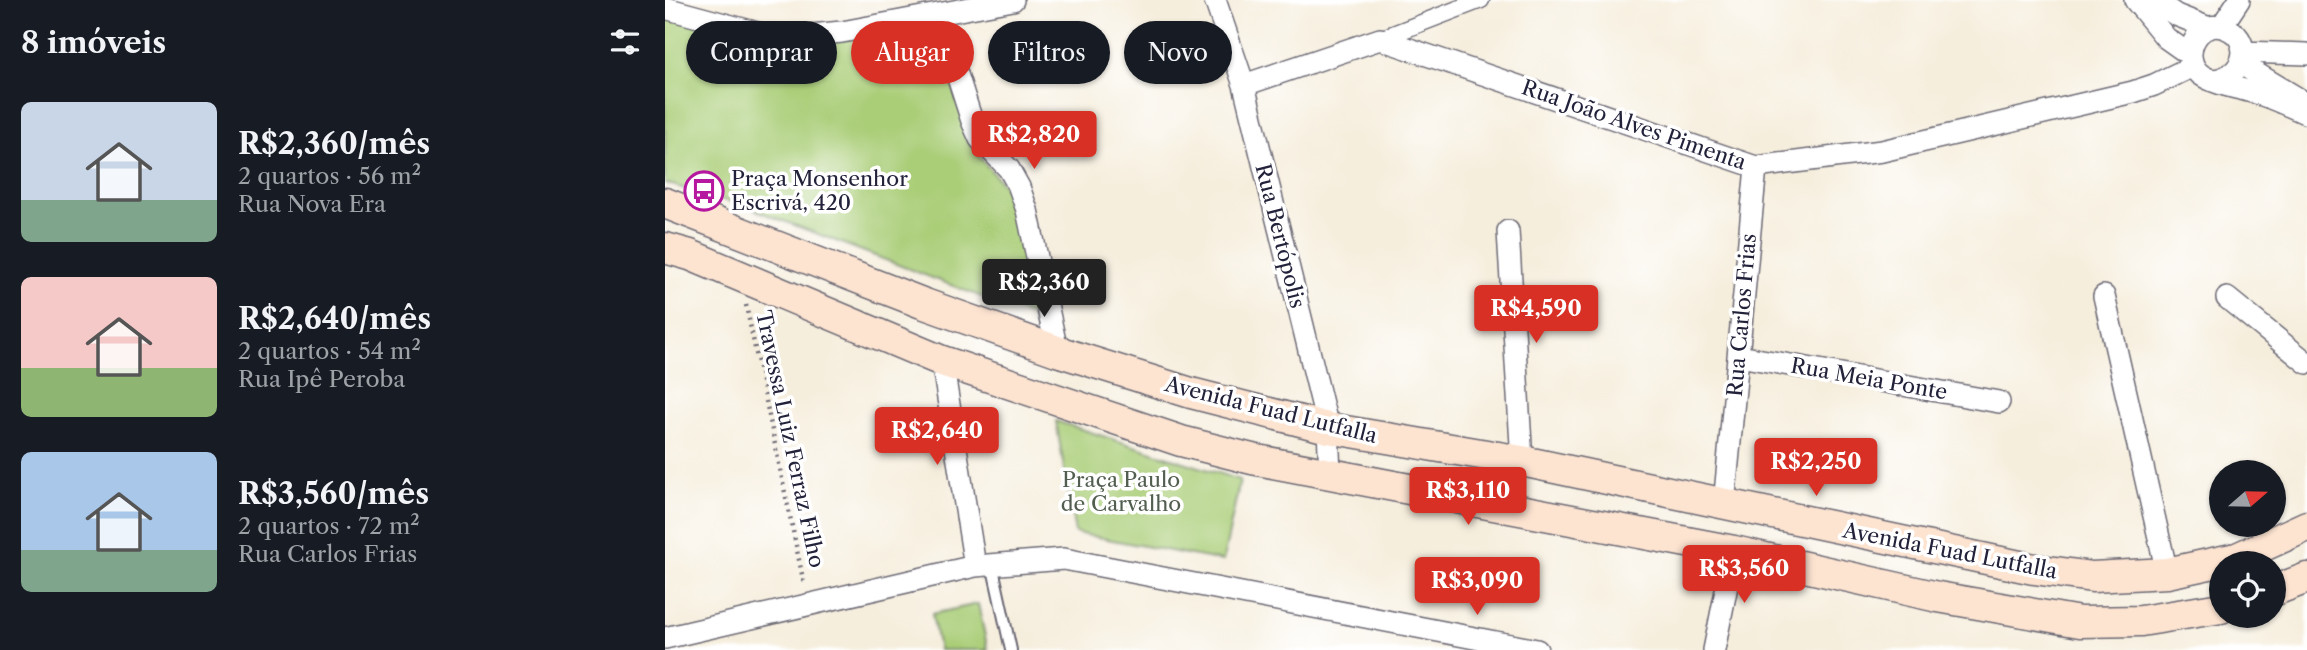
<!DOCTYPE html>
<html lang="pt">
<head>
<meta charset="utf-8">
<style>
  body { margin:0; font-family:"Libre Caslon Text",serif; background:#20242c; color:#f1f3f6; height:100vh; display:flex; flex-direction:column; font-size:26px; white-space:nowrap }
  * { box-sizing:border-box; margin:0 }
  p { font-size:23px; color:#9ea1a6 }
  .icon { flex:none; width:38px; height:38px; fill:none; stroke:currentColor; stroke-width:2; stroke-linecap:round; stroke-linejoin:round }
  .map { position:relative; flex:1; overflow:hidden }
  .sheet { display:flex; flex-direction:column; background:#171b24; width:665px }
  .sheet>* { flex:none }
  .hud { position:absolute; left:21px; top:21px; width:665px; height:63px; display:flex; gap:14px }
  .needle { width:46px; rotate:70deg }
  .fabs { position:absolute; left:1544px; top:460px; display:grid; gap:14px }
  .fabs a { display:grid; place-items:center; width:77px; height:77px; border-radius:50%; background:#171b24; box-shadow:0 2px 5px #0004; font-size:35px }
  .price { position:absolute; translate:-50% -60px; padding:0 16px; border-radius:7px; background:#d93025; color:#fff; font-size:23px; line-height:46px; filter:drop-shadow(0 2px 4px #0008) }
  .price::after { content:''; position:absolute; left:50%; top:42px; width:21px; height:16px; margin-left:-10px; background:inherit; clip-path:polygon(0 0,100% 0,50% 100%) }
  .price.selected { background:#222; color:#fff }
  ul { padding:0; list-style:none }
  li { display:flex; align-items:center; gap:21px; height:175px; padding:0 21px }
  li span { display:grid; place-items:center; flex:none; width:196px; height:140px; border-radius:10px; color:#555 }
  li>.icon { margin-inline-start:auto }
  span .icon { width:84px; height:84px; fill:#fffc; stroke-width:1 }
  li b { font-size:30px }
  h2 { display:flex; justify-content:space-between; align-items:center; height:84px; padding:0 21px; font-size:30px }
  .tag { padding:0 24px; border-radius:32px; background:#171b24; box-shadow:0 2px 5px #0004; font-size:24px; line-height:63px }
  .tag.selected { background:#d93025; color:#fff }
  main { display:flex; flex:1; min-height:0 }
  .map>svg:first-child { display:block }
  .green { fill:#aace78; stroke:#66785a; stroke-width:2 }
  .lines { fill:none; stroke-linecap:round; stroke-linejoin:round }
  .service-casing { stroke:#6c6974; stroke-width:14 }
  .pedestrian-casing { stroke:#6c6974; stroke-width:19 }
  .minor-casing { stroke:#6c6974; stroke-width:24 }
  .secondary-casing { stroke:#6c6974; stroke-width:33 }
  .path { stroke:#6c6974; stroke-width:4.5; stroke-dasharray:2 5; stroke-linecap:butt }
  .service { stroke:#fff; stroke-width:10 }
  .pedestrian { stroke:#fff; stroke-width:16 }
  .minor { stroke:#fff; stroke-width:21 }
  .secondary { stroke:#fde4d1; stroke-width:30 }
  .labels { text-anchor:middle; stroke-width:7; stroke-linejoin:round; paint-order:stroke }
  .street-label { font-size:21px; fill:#22223b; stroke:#fff }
  .poi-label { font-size:21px; fill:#22223b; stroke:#fff; text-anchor:start }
  .park-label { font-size:21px; fill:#525e50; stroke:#fff }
</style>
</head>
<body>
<main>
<section class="sheet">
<h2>8 imóveis<svg class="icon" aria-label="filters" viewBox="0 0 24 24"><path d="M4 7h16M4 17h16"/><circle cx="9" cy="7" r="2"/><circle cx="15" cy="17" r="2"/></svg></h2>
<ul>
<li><span style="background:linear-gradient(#c9d6e8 70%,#7fa58c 0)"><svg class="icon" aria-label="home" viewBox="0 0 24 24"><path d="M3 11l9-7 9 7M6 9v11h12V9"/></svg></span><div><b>R$2,360/mês</b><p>2 quartos · 56 m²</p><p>Rua Nova Era</p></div></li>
<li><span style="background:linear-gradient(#f6c9c9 65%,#8fb573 0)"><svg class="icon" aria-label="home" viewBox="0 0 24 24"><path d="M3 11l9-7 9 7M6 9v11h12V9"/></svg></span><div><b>R$2,640/mês</b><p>2 quartos · 54 m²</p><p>Rua Ipê Peroba</p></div></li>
<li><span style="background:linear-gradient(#a9c7e8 70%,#7fa58c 0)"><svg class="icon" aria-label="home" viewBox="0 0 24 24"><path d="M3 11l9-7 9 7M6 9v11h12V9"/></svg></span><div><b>R$3,560/mês</b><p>2 quartos · 72 m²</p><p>Rua Carlos Frias</p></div></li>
</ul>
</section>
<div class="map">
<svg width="1642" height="650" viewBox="0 0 1642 650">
  <rect width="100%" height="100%" fill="#fff"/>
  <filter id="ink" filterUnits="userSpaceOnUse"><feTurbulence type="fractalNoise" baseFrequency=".0143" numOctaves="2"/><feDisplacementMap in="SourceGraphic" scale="14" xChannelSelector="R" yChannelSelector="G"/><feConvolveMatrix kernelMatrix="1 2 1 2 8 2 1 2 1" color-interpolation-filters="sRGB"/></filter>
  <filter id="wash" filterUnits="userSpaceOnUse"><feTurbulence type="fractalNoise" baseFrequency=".00686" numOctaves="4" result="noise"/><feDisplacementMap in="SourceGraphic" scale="28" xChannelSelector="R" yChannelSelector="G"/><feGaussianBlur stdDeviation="1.57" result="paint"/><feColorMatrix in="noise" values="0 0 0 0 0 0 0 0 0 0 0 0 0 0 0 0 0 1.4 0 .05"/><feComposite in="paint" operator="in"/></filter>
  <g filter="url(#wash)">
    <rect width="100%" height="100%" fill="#f6eedd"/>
    <!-- green -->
    <path class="green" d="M 0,16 L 118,42 L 268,31 L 311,153 L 345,193 L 374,319 L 85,208 L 0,183 Z
      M 391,421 L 575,480 L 558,561 L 410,533 Z
      M 313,604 L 323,650 L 274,650 L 267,614 Z"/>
  </g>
  <g filter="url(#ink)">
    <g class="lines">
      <!-- service casing -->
      <g class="service-casing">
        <path id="service" d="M 327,564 L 346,650"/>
      </g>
      <!-- pedestrian casing -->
      <g class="pedestrian-casing">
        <path id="pedestrian" d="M 715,39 L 816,0"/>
      </g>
      <!-- minor casing -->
      <g class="minor-casing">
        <path id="minor" d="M 550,0 L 579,85 L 663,428 L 665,475
          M 1470,0 L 1501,38 L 1525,55
          M 1489,0 L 1511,15 L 1544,28
          M 0,8 L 104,36 L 125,37 L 177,32 L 348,0
          M 273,15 L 307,121 L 315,139 L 344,169 L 354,187 L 362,210 L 392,351
          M 1556,27 L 1574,0
          M 1578,52 L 1642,54
          M 1576,64 L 1634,99
          M 1547,80 C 1583,78 1589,35 1557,27 C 1531,21 1515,57 1535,74 C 1549,85 1580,89 1597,95 C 1612,100 1627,107 1642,114
          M 579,85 L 715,39 L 1091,167 L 1217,151 L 1468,92 L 1489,85 L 1528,66
          M 843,231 L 857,461
          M 1439,296 L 1502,573
          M 1562,298 L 1642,363
          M 1074,356 L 1334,402
          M 277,361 L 310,566
          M 1059,505 L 1091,167
          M 0,638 L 310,566 L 399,559 L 872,650
          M 1049,650 L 1069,551"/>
      </g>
      <!-- secondary casing -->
      <g class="secondary-casing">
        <path id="secondary" d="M 0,203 L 257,303 L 392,351 L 526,393 L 663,428 L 857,461 L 1369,569 L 1427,577 L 1502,573 L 1572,558 L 1642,526
          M 0,248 L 25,255 L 277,361 L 516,441 L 587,459 L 1069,551 L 1273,597 L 1415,622 L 1476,621 L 1556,608
          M 1608,591 L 1642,578"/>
      </g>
      <!-- path -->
      <path class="path" d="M 81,305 L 139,584"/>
      <!-- service -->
      <use href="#service" class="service"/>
      <!-- pedestrian -->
      <use href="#pedestrian" class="pedestrian"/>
      <!-- minor -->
      <use href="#minor" class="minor"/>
      <!-- secondary -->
      <use href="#secondary" class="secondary"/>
    </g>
  </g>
  <!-- icons -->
  <defs>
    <g id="bus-ring" transform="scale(2.0125)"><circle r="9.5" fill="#fff" stroke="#b5179e" stroke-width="1.5"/><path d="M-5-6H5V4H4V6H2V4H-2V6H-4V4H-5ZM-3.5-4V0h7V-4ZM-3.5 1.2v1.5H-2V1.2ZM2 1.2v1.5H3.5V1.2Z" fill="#b5179e"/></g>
  </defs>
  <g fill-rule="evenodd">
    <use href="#bus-ring" x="39" y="191"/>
  </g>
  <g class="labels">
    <!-- street labels -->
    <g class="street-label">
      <text transform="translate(969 125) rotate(19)" y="7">Rua João Alves Pimenta</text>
      <text transform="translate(615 236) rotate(76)" y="7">Rua Bertópolis</text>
      <text transform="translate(1077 315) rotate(-85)" y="7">Rua Carlos Frias</text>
      <text transform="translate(1204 379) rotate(10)" y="7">Rua Meia Ponte</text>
      <text transform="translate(606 410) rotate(14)" y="7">Avenida Fuad Lutfalla</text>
      <text transform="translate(125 439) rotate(78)" y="7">Travessa Luiz Ferraz Filho</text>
      <text transform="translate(1285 551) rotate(11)" y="7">Avenida Fuad Lutfalla</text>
    </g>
    <!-- poi labels -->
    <g class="poi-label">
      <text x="66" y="186">Praça Monsenhor<tspan x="66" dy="24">Escrivá, 420</tspan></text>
    </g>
    <!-- park labels -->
    <g class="park-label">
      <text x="456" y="487">Praça Paulo<tspan x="456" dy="24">de Carvalho</tspan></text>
    </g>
  </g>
</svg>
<div class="fabs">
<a><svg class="needle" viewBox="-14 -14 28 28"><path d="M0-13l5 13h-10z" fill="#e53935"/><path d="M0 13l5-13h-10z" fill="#9ea1a6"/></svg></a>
<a><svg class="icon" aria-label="locate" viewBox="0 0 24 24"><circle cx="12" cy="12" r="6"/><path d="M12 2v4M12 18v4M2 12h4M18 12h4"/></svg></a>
</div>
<b class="price" style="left:369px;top:171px">R$2,820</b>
<b class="price selected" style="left:379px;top:319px">R$2,360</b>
<b class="price" style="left:871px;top:345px">R$4,590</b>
<b class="price" style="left:272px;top:467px">R$2,640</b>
<b class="price" style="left:1151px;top:498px">R$2,250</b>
<b class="price" style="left:803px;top:527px">R$3,110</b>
<b class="price" style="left:1079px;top:605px">R$3,560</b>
<b class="price" style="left:812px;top:617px">R$3,090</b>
<div class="hud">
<a class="tag">Comprar</a>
<a class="tag selected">Alugar</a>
<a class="tag">Filtros</a>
<a class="tag">Novo</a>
</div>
</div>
</main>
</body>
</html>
